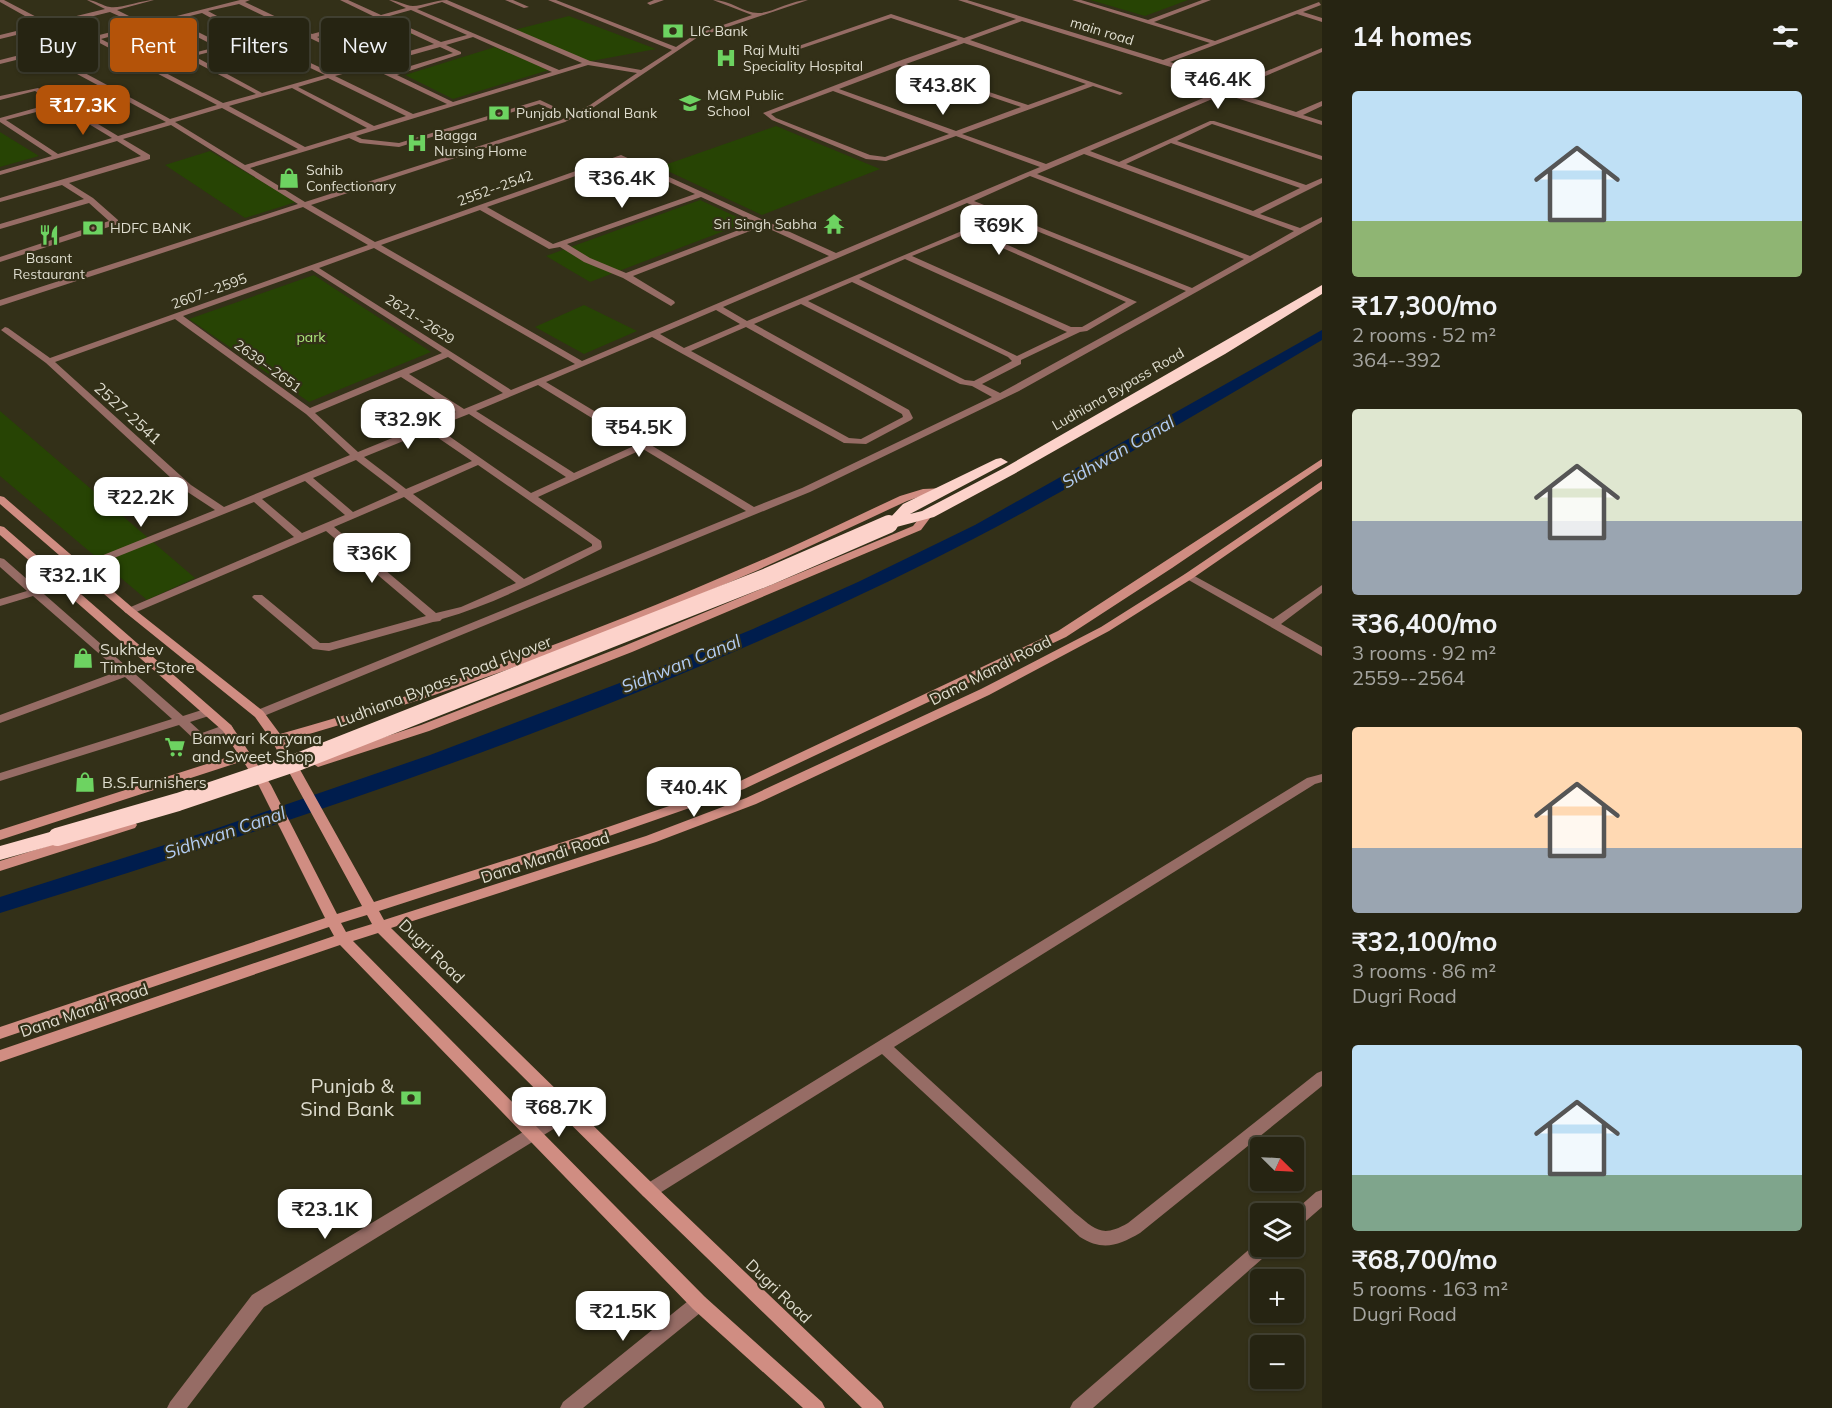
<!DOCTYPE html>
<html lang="en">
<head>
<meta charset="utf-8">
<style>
  body { margin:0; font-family:Mulish,sans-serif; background:#323020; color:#f1f3f6; height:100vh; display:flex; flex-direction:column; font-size:22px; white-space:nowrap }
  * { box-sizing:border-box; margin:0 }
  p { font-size:20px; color:#a4a49f }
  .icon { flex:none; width:33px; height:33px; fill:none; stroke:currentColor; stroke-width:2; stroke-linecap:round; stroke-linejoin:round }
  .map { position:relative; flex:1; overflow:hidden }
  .details { display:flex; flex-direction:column; background:#262412; width:510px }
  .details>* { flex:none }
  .banner { position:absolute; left:18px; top:18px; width:570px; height:54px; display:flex; gap:12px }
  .needle { width:39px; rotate:114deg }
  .fabs { position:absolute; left:1250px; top:1137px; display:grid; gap:12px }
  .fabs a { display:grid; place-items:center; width:54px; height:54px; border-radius:6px; background:#262412; box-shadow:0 2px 4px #0004,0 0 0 2px #424132; font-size:30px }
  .price { position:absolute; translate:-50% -51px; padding:0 14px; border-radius:12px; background:#fff; color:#222; font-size:20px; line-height:39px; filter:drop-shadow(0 2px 3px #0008) }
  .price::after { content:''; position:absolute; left:50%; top:36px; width:18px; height:14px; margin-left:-9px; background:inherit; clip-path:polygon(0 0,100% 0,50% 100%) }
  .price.selected { background:#b45309; color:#fff }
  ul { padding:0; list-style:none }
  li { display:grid; align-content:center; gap:12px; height:318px; padding:0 30px }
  li span { display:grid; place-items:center; height:186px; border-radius:6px; color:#555 }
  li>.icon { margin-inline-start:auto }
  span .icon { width:108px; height:108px; fill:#fffc; stroke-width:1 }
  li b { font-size:26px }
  h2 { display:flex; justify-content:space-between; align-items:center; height:72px; padding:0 30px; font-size:26px }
  .pill { padding:0 21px; border-radius:6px; background:#262412; box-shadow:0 2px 4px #0004,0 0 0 2px #424132; font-size:21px; line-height:54px }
  .pill.selected { background:#b45309; color:#fff }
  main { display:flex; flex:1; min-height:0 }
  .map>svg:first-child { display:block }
  .green { fill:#274404 }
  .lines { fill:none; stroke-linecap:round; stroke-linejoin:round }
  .canal { fill:#001d4d; fill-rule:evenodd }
  .street { fill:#966c65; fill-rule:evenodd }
  .secondary { fill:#d08d82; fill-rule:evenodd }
  .highway { fill:#fcd2ca; fill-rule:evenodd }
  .highway-bridge { stroke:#fcd2ca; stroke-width:18 }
  .labels { text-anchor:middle; stroke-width:4.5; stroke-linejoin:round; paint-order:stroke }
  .far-poi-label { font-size:14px; fill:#dfddcf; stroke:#333018; text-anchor:start }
  .far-street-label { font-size:14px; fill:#dfddcf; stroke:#333018 }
  .far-park-label { font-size:14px; fill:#ade87b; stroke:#333018 }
  .street-label { font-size:16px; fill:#dfddcf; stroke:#333018 }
  .poi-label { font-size:16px; fill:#dfddcf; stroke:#333018; text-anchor:start }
  .water-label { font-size:18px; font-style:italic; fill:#b2ccf2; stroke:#333018 }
  .near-poi-label { font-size:20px; fill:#dfddcf; stroke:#333018; text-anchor:end }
</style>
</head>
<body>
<main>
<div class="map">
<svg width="1322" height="1408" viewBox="0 0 1322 1408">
  <rect width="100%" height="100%" fill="#333018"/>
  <!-- green -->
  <path class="green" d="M 1090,0 L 1188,0 L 1145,16 Z
    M 569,16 L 656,49 L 586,62 L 514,30 Z
    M 384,21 L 415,34 L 355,50 L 324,35 Z
    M 495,47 L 549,70 L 453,99 L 405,75 Z
    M 776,126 L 880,169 L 762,215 L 659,167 Z
    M 0,132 L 39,156 L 0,167 Z
    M 210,151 L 296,202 L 245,218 L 165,165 Z
    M 700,200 L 748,222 L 590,282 L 546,256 Z
    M 314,275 L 431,352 L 309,402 L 189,319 Z
    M 584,305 L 637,331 L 584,354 L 535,327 Z
    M 0,411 L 195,578 L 147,600 L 0,476 Z"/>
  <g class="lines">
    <!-- canal -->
    <path class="canal" d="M 1322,330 L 1322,340 C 1193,416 1064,494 930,561 C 633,709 316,815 0,913 L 0,897 L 212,830 L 430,755 L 646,673 L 753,629 L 858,582 L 975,525 Z"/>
    <!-- street -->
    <path class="street" d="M 0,0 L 4,0 L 48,23 L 105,9 L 87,0 C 96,0 102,6 110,7 C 119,9 142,0 154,0 L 117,10 L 145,24 L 240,0 L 250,0 L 245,2 L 312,34 L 375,17 L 340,0 L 348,0 L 381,15 L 406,8 L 389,0 C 398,0 405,6 413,6 C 423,6 435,0 447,0 L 590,61 L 641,70 L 672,50 L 548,0 L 556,0 L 676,47 L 694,35 L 752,15 L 713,0 C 730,0 744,13 758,13 C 770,14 791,0 808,0 L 698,37 L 594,107 L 565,122 L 311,205 L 375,242 L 621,155 L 836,253 L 1040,167 L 956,136 L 886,161 L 866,159 L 772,120 L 763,113 L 896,62 L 958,40 L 891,18 L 788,53 L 784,53 L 784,51 L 891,14 L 964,38 L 1016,19 L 958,0 L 967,0 L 1163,60 L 1210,43 L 1072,0 L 1081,0 L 1148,20 L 1202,0 L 1211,0 L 1154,22 L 1215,41 L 1319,2 L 1321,5 L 1303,12 L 1322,18 L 1322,22 L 1297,14 L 1170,62 L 1238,83 L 1322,48 L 1322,52 L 1230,91 L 1296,112 L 1322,101 L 1322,106 L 1303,115 L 1322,121 L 1322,125 L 1224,94 L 1090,151 L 1119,162 L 1210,121 L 1214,121 L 1322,156 L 1322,160 L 1212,124 L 1177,141 L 1306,185 L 1322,178 L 1322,183 L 1260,214 L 1300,228 L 1322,217 L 1322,222 L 1019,391 L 810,492 L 259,718 L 253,714 L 255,711 L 746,511 L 643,449 L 538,497 L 601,541 L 602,547 L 601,549 C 549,575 498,603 442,619 L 440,621 L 433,622 L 329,651 L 313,649 L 254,599 L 252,597 L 254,595 L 262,595 L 320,643 L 329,643 L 426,616 L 326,531 L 134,613 L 126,613 L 124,611 L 126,609 L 294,537 L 254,502 L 84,570 L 76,570 L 75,568 L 76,566 L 215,510 L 183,489 L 46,363 L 1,330 L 5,327 L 8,328 L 50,358 L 368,245 L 303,207 L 0,306 L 0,300 L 298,204 L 171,125 L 123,139 L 150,155 L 150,159 L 69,183 L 93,198 L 118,220 L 118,224 L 0,262 L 0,257 L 109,221 L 89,203 L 0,229 L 0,224 L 84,199 L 62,185 L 0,202 L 0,198 L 141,156 L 117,141 L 0,175 L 0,171 L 52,156 L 0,122 L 0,118 L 54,103 L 35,91 L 0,100 L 0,96 L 38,88 L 118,136 L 166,122 L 40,54 L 0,64 L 0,60 L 139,25 L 110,12 L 0,39 L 0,35 L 41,25 L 0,2 ZM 442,2 L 582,63 L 559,70 L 417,9 ZM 239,4 L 364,64 L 332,73 L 257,38 L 208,11 ZM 411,10 L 467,35 L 441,42 L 386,17 ZM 202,13 L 249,39 L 224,45 L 174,20 ZM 380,19 L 434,44 L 371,62 L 317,37 ZM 1022,21 L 1232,86 L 1046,164 L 962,134 L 1093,86 L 1120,95 L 1123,93 L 970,40 ZM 168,22 L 217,47 L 189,54 L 141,29 ZM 134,30 L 256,94 L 223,103 L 101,39 ZM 473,37 L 552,72 L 453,102 L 397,75 L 461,54 L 461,52 L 446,45 ZM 94,40 L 217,105 L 170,119 L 46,52 ZM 254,41 L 325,75 L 262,93 L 194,56 ZM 964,43 L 1086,84 L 1028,105 L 906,64 ZM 440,47 L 453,53 L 391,72 L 376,65 ZM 588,65 L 637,73 L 590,105 L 561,120 L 305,202 L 250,168 L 349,138 L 360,143 L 399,147 L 539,104 L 553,110 L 557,110 L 557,108 L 540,100 L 399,143 L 362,139 L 356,136 ZM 900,66 L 1021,107 L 956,131 L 839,89 ZM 369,67 L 447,104 L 413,114 L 335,76 ZM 328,78 L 406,116 L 374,126 L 298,87 ZM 292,88 L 367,128 L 305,147 L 229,106 ZM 833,91 L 949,134 L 885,157 L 870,155 L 776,118 L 771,114 ZM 59,106 L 112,138 L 58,154 L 6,120 ZM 222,108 L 298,149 L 245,165 L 175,122 ZM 1171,143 L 1300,188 L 1253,211 L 1126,164 ZM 1084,154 L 1294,231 L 1250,256 L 1037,174 ZM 621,160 L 695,194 L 553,244 L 487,207 ZM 1030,176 L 1244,259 L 1192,288 L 974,201 ZM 701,197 L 757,223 L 626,273 L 590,258 L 567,244 ZM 967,203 L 1186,291 L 1000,393 L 982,384 L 1021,364 L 1021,360 L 1080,332 L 1087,331 L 1137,302 L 969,228 L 747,321 L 723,307 ZM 480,210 L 549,249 L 560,247 L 584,262 L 623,278 L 671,306 L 675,303 L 674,301 L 633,276 L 763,226 L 829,256 L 582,361 L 381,245 ZM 968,233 L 1126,302 L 1082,327 L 1071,327 L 912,256 ZM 374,248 L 575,364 L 511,390 L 319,268 ZM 905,259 L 1067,332 L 1017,356 L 859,279 ZM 312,270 L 442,353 L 310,408 L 183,316 ZM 852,282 L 1008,357 L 1012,361 L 974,381 L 965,380 L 808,301 ZM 801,304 L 960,384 L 972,386 L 992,397 L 802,488 L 754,507 L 546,382 L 652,337 L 844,443 L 866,444 L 911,420 L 913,418 L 909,410 L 754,324 ZM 716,310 L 740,324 L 684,348 L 660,334 ZM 175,319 L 306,414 L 350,455 L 224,507 L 191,485 L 55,362 ZM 746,327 L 902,414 L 903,417 L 861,439 L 849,438 L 691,351 ZM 448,357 L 503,393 L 464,409 L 409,374 ZM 401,377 L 456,412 L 358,452 L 315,413 ZM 538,385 L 636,445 L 574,473 L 476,411 ZM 469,414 L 566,477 L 531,493 L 436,427 ZM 428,431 L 472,461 L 406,489 L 364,457 ZM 356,460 L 398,492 L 353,512 L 313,478 ZM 478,465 L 592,544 L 592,546 L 524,579 L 413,494 ZM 305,481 L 345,515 L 302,533 L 262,499 ZM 404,497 L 516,583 L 461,607 L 436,613 L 334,527 Z
      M 505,0 L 513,0 L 529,7 L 524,8 Z
      M 654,0 L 664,0 L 650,5 L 647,3 Z
      M 0,558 L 4,559 L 183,716 L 208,708 L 212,709 L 214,712 L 212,715 L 190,722 L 202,733 L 227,724 L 231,725 L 233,728 L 231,731 L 200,742 L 196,741 L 179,725 L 0,781 L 0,773 L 172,719 L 125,677 L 0,723 L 0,715 L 119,671 L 33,596 L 0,606 L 0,599 L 27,591 L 0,567 Z
      M 1189,573 L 1273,619 L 1322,585 L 1322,593 L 1281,624 L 1322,647 L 1322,656 L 1185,578 L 1184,576 L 1185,574 Z
      M 1322,774 L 1322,782 L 1315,784 L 894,1047 L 1075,1213 C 1096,1230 1102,1238 1128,1223 L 1317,1073 L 1322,1071 L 1322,1086 L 1140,1233 C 1118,1246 1102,1251 1080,1237 L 882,1054 L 655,1196 L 649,1198 L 643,1196 L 641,1191 L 643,1186 L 1307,778 Z
      M 568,1105 L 573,1107 L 576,1112 L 573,1117 L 264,1307 L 187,1408 L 167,1408 L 170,1402 L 252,1295 Z
      M 1322,1190 L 1322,1207 L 1299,1227 L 1293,1229 L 1293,1214 L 1291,1214 L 1316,1192 Z
      M 1260,1240 L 1260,1246 L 1273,1246 L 1271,1251 L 1093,1408 L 1070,1408 L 1073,1402 Z
      M 699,1295 L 705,1297 L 708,1303 L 705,1309 L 583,1408 L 560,1408 L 563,1402 L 693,1297 Z"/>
    <!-- secondary -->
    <path class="secondary" d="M 1322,459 L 1322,466 L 1172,568 L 1066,637 L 744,789 L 592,842 L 379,911 L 384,920 L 646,836 L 746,798 L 981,689 L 1101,627 L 1185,574 L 1322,481 L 1322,489 L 1193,578 L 1109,631 L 989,695 L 756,804 L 656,842 L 391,928 L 655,1186 L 881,1402 L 884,1408 L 862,1408 L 643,1196 L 378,933 L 353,941 L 705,1297 L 822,1402 L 825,1408 L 803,1408 L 693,1309 L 340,945 L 0,1062 L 0,1050 L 334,936 L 329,927 L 0,1039 L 0,1027 L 325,918 L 259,786 L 243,761 L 0,840 L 0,830 L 238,754 L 223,731 L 0,535 L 0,526 L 4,527 L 231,725 L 271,785 L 337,914 L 362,906 L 272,741 L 255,717 L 126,613 L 0,504 L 0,496 L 4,497 L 134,609 L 263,711 L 280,734 C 438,690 592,634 743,568 C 796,546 848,520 900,496 L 923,489 L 945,488 L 945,492 L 924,495 L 907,501 C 855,525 803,550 751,573 C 599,639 444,696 284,741 L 374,902 L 582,836 L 736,783 L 1058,631 ZM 367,915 L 372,924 L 346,932 L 341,923 Z
      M 928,511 L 933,514 L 921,530 L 632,652 L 429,731 L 318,767 L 312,763 L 314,760 L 421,725 L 624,646 L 913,526 L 924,512 Z
      M 130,820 L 135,822 L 137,825 L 135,828 L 0,871 L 0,861 Z"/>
    <!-- highway -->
    <path class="highway" d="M 1322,285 L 1322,294 L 1225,354 L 1014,474 L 934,517 L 889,529 L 881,524 L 889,519 L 903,504 L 996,459 L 1001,458 L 1008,462 L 910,514 L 922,511 L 1004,468 Z
      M 57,830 L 64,832 L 67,837 L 64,842 L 0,860 L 0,846 Z"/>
    <!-- highway-bridge -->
    <path class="highway-bridge" d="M 57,837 L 178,802 L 300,761 L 767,577 L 889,524"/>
  </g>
  <!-- icons -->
  <defs>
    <g id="bank-bare" transform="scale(1.62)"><path d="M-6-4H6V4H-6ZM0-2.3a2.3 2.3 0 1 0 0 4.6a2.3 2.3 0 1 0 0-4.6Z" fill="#6dd361" stroke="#333018" stroke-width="2.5" paint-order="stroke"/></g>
    <g id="hospital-bare" transform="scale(1.62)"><path d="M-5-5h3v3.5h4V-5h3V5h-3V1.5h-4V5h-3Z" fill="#6dd361" stroke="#333018" stroke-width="2.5" paint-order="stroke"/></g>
    <g id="school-bare" transform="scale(1.62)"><path d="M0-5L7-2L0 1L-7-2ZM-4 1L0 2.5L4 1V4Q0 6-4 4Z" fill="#6dd361" stroke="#333018" stroke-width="2.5" paint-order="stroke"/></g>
    <g id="shop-bare" transform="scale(1.62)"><path d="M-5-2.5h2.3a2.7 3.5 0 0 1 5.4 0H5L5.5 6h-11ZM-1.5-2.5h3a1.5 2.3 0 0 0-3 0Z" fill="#6dd361" stroke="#333018" stroke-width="2.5" paint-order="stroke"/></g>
    <g id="temple-bare" transform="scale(1.62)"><path d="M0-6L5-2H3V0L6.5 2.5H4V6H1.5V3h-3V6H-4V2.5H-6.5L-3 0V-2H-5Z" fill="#6dd361" stroke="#333018" stroke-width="2.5" paint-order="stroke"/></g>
    <g id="restaurant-bare" transform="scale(1.62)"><path d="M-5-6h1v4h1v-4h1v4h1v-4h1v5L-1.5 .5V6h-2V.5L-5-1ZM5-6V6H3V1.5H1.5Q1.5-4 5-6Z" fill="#6dd361" stroke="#333018" stroke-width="2.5" paint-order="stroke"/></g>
    <g id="supermarket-bare" transform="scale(1.62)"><path d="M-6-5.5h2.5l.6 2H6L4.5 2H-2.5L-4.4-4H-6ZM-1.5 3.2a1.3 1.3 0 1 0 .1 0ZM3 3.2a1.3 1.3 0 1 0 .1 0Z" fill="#6dd361" stroke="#333018" stroke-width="2.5" paint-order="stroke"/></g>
  </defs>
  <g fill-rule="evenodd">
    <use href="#bank-bare" x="673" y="31"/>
    <use href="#hospital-bare" x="726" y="58"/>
    <use href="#school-bare" x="690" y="103"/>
    <use href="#bank-bare" x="499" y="113"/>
    <use href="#hospital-bare" x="417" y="143"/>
    <use href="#shop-bare" x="289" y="178"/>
    <use href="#temple-bare" x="834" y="224"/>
    <use href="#bank-bare" x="93" y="228"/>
    <use href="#restaurant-bare" x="49" y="235"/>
    <use href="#shop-bare" x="83" y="658"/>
    <use href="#supermarket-bare" x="175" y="747"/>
    <use href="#shop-bare" x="85" y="782"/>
    <use href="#bank-bare" x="411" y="1098"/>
  </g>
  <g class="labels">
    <!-- far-poi labels -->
    <g class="far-poi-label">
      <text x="690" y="36">LIC Bank</text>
      <text x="743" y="55">Raj Multi<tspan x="743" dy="16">Speciality Hospital</tspan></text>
      <text x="707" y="100">MGM Public<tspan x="707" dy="16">School</tspan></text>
      <text x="516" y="118">Punjab National Bank</text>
      <text x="434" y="140">Bagga<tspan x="434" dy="16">Nursing Home</tspan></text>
      <text x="306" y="175">Sahib<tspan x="306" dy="16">Confectionary</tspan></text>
      <text x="817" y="229" text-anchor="end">Sri Singh Sabha</text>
      <text x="110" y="233">HDFC BANK</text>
      <text x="49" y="263" text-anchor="middle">Basant<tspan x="49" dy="16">Restaurant</tspan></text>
    </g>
    <!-- far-street labels -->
    <g class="far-street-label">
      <text transform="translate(1102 31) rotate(17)" y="5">main road</text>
      <text transform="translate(495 188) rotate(-20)" y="5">2552--2542</text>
      <text transform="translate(209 291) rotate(-20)" y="5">2607--2595</text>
      <text transform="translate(420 319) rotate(33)" y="5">2621--2629</text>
      <text transform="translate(268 366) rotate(36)" y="5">2639--2651</text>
      <text transform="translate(1118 389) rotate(-30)" y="5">Ludhiana Bypass Road</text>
    </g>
    <!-- far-park labels -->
    <g class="far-park-label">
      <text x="311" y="342">park</text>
    </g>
    <!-- street labels -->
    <g class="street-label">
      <text transform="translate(128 413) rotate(42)" y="6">2527-2541</text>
      <text transform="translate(990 670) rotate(-27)" y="6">Dana Mandi Road</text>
      <text transform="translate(444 681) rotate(-21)" y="6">Ludhiana Bypass Road Flyover</text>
      <text transform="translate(545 857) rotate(-18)" y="6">Dana Mandi Road</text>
      <text transform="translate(432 951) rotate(44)" y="6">Dugri Road</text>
      <text transform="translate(84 1010) rotate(-19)" y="6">Dana Mandi Road</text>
      <text transform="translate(779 1291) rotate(44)" y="6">Dugri Road</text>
    </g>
    <!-- poi labels -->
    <g class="poi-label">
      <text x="100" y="655">Sukhdev<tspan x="100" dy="18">Timber Store</tspan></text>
      <text x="192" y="744">Banwari Karyana<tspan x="192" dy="18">and Sweet Shop</tspan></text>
      <text x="102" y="788">B.S.Furnishers</text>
    </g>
    <!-- water labels -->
    <g class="water-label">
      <text transform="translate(1118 452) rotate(-30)" y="6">Sidhwan Canal</text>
      <text transform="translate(681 664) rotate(-22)" y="6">Sidhwan Canal</text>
      <text transform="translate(225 833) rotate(-19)" y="6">Sidhwan Canal</text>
    </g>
    <!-- near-poi labels -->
    <g class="near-poi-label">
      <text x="394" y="1093">Punjab &amp;<tspan x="394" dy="23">Sind Bank</tspan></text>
    </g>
  </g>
</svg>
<div class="fabs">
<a><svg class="needle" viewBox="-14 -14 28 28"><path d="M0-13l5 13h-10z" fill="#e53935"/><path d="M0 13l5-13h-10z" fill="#a4a49f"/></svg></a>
<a><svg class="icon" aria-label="layers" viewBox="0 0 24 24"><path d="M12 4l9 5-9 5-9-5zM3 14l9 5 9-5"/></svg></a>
<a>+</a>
<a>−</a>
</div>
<b class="price" style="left:1218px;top:110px">₹46.4K</b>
<b class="price" style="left:943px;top:116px">₹43.8K</b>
<b class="price selected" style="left:83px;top:136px">₹17.3K</b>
<b class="price" style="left:622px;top:209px">₹36.4K</b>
<b class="price" style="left:999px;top:256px">₹69K</b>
<b class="price" style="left:408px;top:450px">₹32.9K</b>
<b class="price" style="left:639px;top:458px">₹54.5K</b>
<b class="price" style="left:141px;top:528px">₹22.2K</b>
<b class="price" style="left:372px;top:584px">₹36K</b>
<b class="price" style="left:73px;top:606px">₹32.1K</b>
<b class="price" style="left:694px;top:818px">₹40.4K</b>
<b class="price" style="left:559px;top:1138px">₹68.7K</b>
<b class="price" style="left:325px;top:1240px">₹23.1K</b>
<b class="price" style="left:623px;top:1342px">₹21.5K</b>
<div class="banner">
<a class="pill">Buy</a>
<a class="pill selected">Rent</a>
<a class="pill">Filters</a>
<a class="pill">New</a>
</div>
</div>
<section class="details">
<h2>14 homes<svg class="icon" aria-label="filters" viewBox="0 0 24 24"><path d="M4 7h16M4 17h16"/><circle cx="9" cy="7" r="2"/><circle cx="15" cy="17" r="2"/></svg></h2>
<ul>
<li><span style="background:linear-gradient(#bfe0f5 70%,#8fb573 0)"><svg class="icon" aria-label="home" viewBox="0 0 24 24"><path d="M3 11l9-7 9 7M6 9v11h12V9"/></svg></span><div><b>₹17,300/mo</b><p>2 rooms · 52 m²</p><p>364--392</p></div></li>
<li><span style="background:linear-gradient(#dfe7d0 60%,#9aa5b1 0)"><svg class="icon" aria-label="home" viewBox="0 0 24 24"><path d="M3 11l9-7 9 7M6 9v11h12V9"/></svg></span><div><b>₹36,400/mo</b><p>3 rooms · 92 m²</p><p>2559--2564</p></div></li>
<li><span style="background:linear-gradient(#ffd9b3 65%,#9aa5b1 0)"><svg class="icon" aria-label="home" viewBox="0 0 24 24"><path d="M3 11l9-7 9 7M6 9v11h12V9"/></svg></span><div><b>₹32,100/mo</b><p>3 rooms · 86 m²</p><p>Dugri Road</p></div></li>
<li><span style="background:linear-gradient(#bfe0f5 70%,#7fa58c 0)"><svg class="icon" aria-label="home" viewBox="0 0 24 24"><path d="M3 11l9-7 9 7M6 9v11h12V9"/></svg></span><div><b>₹68,700/mo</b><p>5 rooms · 163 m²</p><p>Dugri Road</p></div></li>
</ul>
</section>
</main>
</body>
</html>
